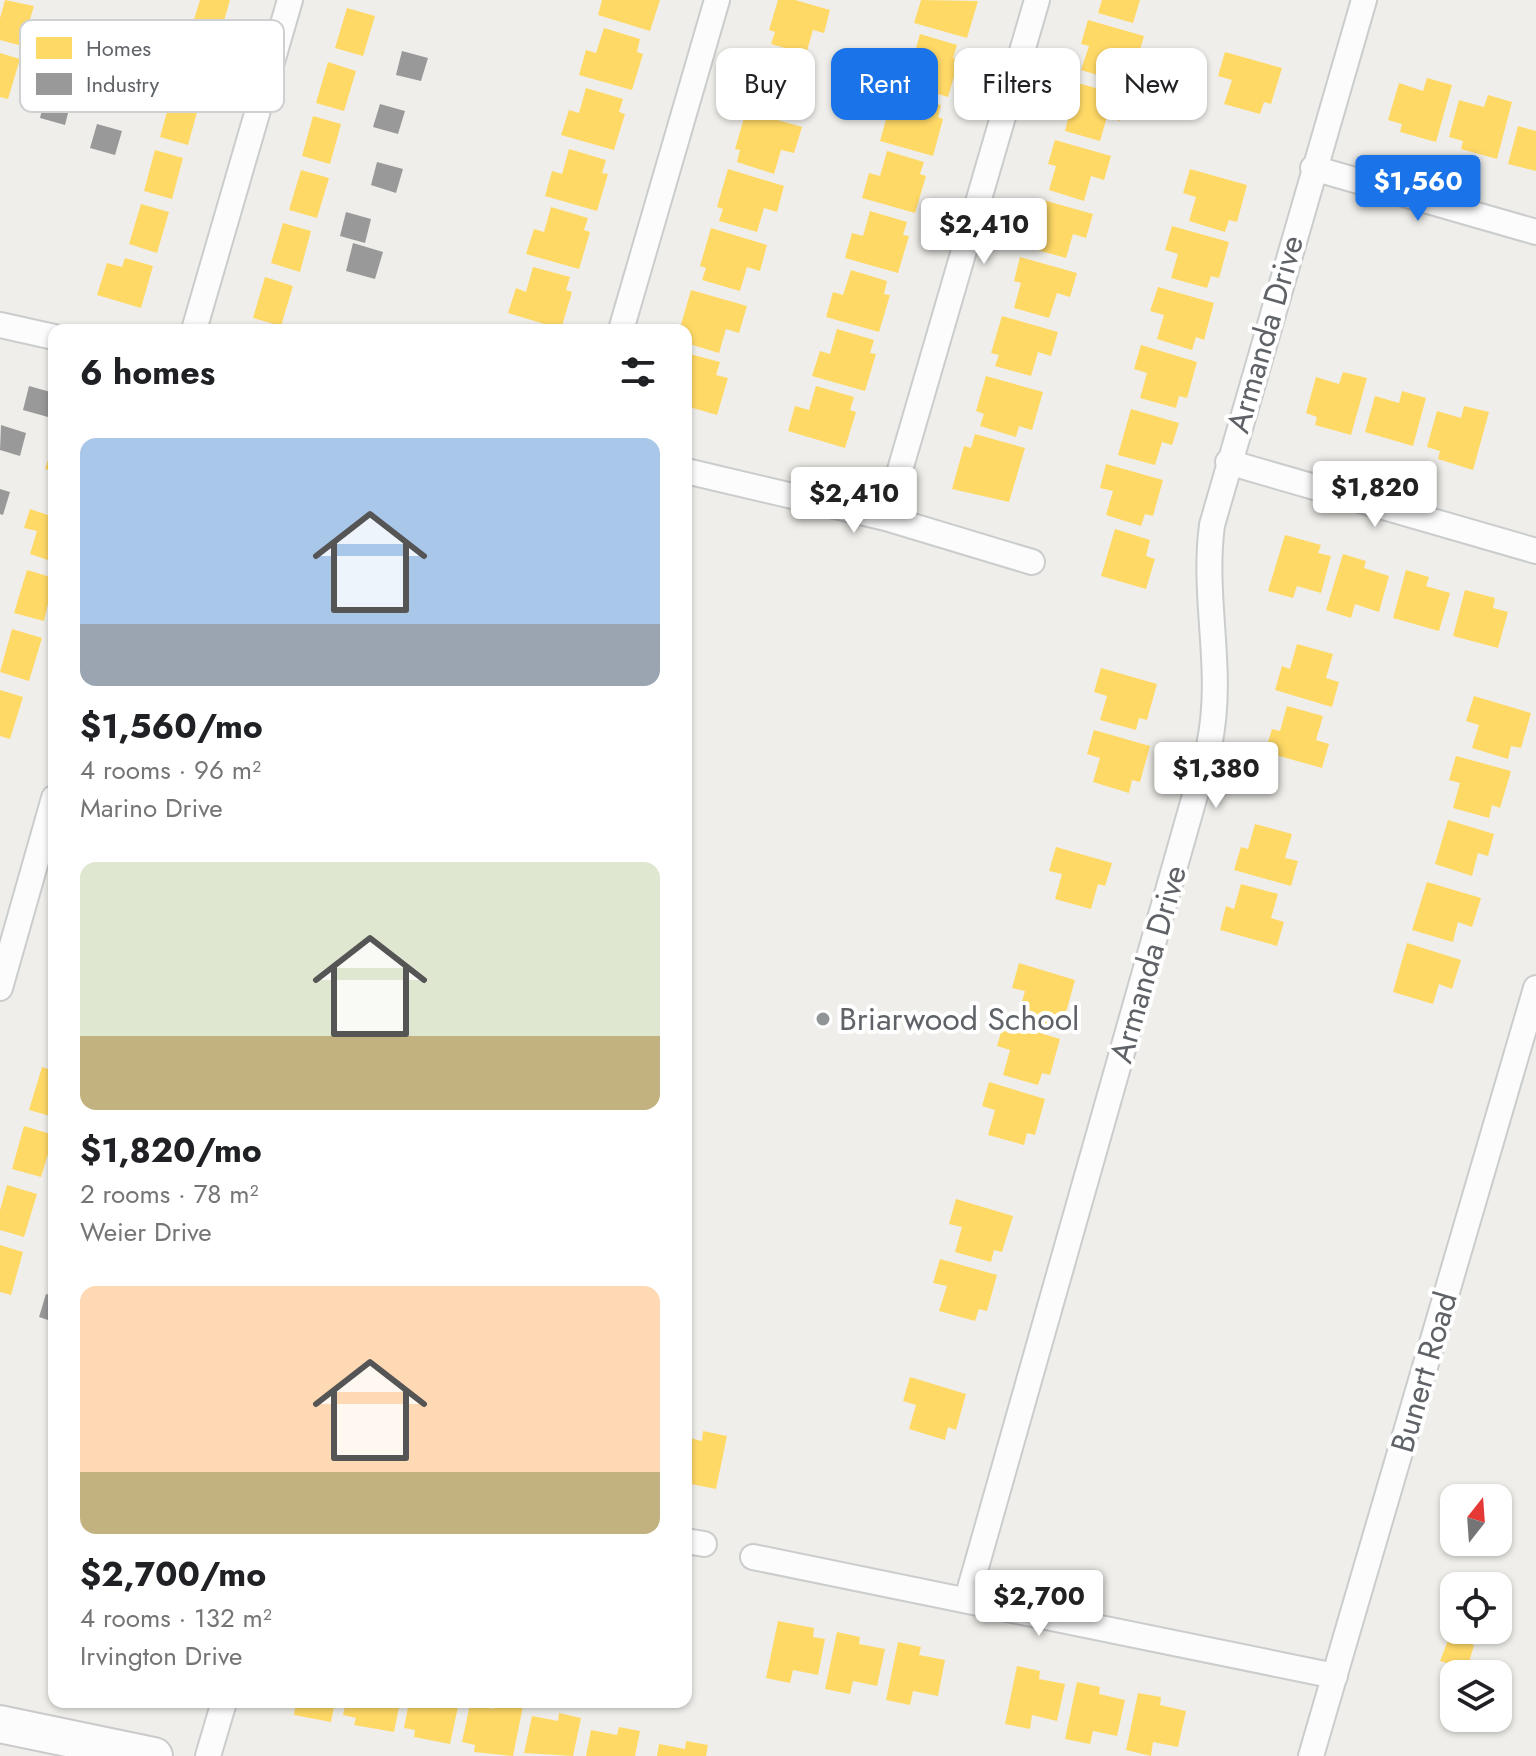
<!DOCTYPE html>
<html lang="en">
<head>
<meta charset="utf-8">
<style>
  body { margin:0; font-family:Jost,sans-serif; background:#f6f6f6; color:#202124; height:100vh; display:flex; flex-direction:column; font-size:30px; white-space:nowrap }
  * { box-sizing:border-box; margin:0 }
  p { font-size:26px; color:#757577 }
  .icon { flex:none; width:44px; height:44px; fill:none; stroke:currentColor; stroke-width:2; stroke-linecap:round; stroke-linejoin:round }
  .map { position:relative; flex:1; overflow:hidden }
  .details { position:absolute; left:48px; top:324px; width:644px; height:1384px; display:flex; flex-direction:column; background:#fff; border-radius:16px; box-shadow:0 2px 6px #0004 }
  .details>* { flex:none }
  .top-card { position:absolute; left:716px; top:48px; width:700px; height:72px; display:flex; gap:16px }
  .needle { width:52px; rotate:17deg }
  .fabs { position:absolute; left:1440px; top:1484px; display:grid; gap:16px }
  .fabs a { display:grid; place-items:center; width:72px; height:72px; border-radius:16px; background:#fff; box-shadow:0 2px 6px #0004; font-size:40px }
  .price { position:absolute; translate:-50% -68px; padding:0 18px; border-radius:8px; background:#fff; color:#222; font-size:26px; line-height:52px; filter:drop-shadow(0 2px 4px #0008) }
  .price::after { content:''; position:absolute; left:50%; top:48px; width:24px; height:18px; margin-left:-12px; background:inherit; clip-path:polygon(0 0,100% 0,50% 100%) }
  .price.active { background:#1a73e8; color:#fff }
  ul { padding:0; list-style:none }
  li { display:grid; align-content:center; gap:16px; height:424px; padding:0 32px }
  li span { display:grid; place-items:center; height:248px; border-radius:16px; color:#555 }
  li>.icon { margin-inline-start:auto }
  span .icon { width:144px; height:144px; fill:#fffc; stroke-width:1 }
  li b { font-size:34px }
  h2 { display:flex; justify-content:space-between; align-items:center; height:96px; padding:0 32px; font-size:34px }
  .chip { padding:0 28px; border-radius:16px; background:#fff; box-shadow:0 2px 6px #0004; font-size:28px; line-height:72px }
  .chip.active { background:#1a73e8; color:#fff }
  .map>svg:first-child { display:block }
  .homes { fill:#ffd966 }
  .industry { fill:#999 }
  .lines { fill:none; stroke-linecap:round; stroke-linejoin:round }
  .street-casing { stroke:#cbcccc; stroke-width:28 }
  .secondary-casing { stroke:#cacacb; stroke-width:40 }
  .street { stroke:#fdfcfc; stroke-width:24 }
  .secondary { stroke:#fdfcfc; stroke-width:36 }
  .poi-dot { fill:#919496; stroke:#fff; stroke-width:3 }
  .labels { text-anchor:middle; stroke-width:8; stroke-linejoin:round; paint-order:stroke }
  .street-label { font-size:32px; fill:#5f6368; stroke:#fff }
  .poi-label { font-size:32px; fill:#5f6368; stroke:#fff; text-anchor:start }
  .key { fill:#fff; stroke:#cfd0d2; stroke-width:2 }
  .key-label { font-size:22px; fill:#5f6368 }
</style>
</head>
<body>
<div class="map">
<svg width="1536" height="1756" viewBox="0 0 1536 1756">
  <rect width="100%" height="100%" fill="#efeeea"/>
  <!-- homes -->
  <path class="homes" d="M 5,0 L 34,6 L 22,46 L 0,40 L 0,18 Z
    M 200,0 L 230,0 L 219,38 L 191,29 Z
    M 602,0 L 660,0 L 650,31 L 598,15 Z
    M 778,0 L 795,0 L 830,10 L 824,33 L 813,30 L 806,54 L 771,44 L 775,32 L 769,30 Z
    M 921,0 L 978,1 L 967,38 L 914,23 Z
    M 1102,0 L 1140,0 L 1133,23 L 1098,13 Z
    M 347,8 L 375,16 L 363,56 L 335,48 Z
    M 1088,20 L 1144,36 L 1137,60 L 1124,56 L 1117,81 L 1081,70 L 1089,46 L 1081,44 Z
    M 604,28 L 640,39 L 637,52 L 643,54 L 632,90 L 579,75 L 586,50 L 596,53 Z
    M 920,34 L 957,45 L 953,58 L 959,59 L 948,97 L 895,81 L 902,56 L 913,59 Z
    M 1225,52 L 1282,68 L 1271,104 L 1264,102 L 1260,114 L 1224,104 L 1232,80 L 1218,76 Z
    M 0,53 L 20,59 L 8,99 L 0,97 Z
    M 761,53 L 812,68 L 806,91 L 795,88 L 788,112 L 753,102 L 757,90 L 751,88 Z
    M 328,62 L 356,71 L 344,111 L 316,103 Z
    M 1427,78 L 1452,85 L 1436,142 L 1400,132 L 1402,124 L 1388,120 L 1399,83 L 1423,91 Z
    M 1071,81 L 1127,97 L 1120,121 L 1107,117 L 1100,141 L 1065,131 L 1071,107 L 1064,105 Z
    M 586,88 L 623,99 L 619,112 L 625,114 L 614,150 L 561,135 L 569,110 L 579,113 Z
    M 905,94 L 941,105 L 938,117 L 943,119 L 933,156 L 880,141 L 887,116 L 898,119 Z
    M 1488,95 L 1512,102 L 1497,159 L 1461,149 L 1463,141 L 1449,137 L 1459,100 L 1484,107 Z
    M 171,97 L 199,105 L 188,145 L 160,137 Z
    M 746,111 L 802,127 L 794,153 L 781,150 L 774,174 L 737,162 L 740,150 L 735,149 Z
    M 313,116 L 341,124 L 330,164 L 302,156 Z
    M 1518,126 L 1536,131 L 1536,171 L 1508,164 Z
    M 1055,140 L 1111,156 L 1104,180 L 1091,176 L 1084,201 L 1049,190 L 1056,166 L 1048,164 Z
    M 569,149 L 606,160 L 602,173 L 608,174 L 597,211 L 545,196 L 552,171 L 562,174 Z
    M 155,150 L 183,158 L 172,199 L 144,191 Z
    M 887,151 L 924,162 L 920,174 L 926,176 L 915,213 L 862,198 L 869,173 L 880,176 Z
    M 728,169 L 784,186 L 777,212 L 764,208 L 757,232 L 719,221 L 723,209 L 717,207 Z
    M 1190,169 L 1247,185 L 1237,222 L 1229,220 L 1225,232 L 1189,221 L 1196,197 L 1183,193 Z
    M 301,170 L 329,178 L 317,218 L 289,210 Z
    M 1036,198 L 1093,214 L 1086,238 L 1073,234 L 1066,258 L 1030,248 L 1037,224 L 1029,222 Z
    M 141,204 L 169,212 L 157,253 L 129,244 Z
    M 551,207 L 588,218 L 584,230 L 590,232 L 579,269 L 526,254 L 534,229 L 544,232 Z
    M 870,211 L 907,222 L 903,235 L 909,236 L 898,273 L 845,258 L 852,233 L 863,236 Z
    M 283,223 L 311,231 L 300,272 L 271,263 Z
    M 1172,226 L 1229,242 L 1219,278 L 1211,276 L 1207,288 L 1171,278 L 1178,254 L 1165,250 Z
    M 711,228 L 767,245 L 760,271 L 747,267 L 740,291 L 702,280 L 706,268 L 700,266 Z
    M 1020,257 L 1077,273 L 1070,297 L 1057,293 L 1049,318 L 1014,308 L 1021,283 L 1014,281 Z
    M 125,258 L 153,266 L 141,308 L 97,295 L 107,263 L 122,267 Z
    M 533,267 L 570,277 L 566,290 L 572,292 L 561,329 L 508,313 L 516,288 L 526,292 Z
    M 851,270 L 887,281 L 884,294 L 890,295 L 879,332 L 826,317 L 833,292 L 843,295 Z
    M 265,277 L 293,286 L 281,326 L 253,318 Z
    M 1158,287 L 1214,303 L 1204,340 L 1196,337 L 1192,350 L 1157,339 L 1164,315 L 1150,311 Z
    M 691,290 L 747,306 L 739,333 L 726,329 L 719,353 L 686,343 L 686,330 L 680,328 Z
    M 1002,316 L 1058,332 L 1051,356 L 1038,352 L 1031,376 L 995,366 L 999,355 L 991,353 Z
    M 837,329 L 874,340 L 870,353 L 876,354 L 865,391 L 812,376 L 820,351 L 830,354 Z
    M 1141,345 L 1197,362 L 1187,398 L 1179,396 L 1176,408 L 1140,398 L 1147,373 L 1134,369 Z
    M 686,353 L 720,362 L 716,375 L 728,378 L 717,415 L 686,406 Z
    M 1343,372 L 1367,378 L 1351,435 L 1315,425 L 1317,417 L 1306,413 L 1316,377 L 1339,384 Z
    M 986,376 L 1043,392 L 1032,430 L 1019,426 L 1016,437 L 980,426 L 984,414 L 976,411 Z
    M 816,386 L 854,397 L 850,410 L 856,412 L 845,448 L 788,431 L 795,406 L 809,410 Z
    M 1402,391 L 1426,398 L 1413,446 L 1365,432 L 1375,396 L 1399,403 Z
    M 1464,406 L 1489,412 L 1473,470 L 1438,459 L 1440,451 L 1427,447 L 1437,411 L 1461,418 Z
    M 1131,409 L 1179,423 L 1172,445 L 1162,442 L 1155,465 L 1118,455 Z
    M 975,434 L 1025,448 L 1009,502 L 952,489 L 964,446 L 971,448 Z
    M 51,451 L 54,452 L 54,472 L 45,469 Z
    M 1106,464 L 1163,480 L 1153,516 L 1145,514 L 1141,526 L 1106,515 L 1113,491 L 1100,488 Z
    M 30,509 L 54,517 L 54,562 L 30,554 L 37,531 L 24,528 Z
    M 1115,529 L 1150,540 L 1146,556 L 1155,559 L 1146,589 L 1101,576 Z
    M 1285,535 L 1321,545 L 1318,553 L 1331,556 L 1321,593 L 1297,586 L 1293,598 L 1268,591 Z
    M 1343,554 L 1366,561 L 1364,568 L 1389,576 L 1379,612 L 1355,604 L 1351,618 L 1326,610 Z
    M 27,570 L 54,578 L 44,621 L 14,613 Z
    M 1406,570 L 1429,577 L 1426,586 L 1450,593 L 1439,631 L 1393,618 Z
    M 1465,590 L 1495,598 L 1493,608 L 1508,612 L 1498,648 L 1453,636 Z
    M 12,629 L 42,638 L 29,681 L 0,672 Z
    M 1297,644 L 1333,654 L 1326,678 L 1339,682 L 1332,707 L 1275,690 L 1282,666 L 1290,669 Z
    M 1101,668 L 1157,684 L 1147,720 L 1139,718 L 1136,730 L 1100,720 L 1107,696 L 1094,692 Z
    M 0,690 L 23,697 L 10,739 L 0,736 Z
    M 1474,696 L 1531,713 L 1521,748 L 1511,746 L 1508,759 L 1472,748 L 1479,725 L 1466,721 Z
    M 1287,706 L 1323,716 L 1316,740 L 1329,744 L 1322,768 L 1265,752 L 1272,729 L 1280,731 Z
    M 1094,730 L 1150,746 L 1140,782 L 1132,780 L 1129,793 L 1093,782 L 1100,758 L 1087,754 Z
    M 1456,756 L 1511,771 L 1500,808 L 1492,805 L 1489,818 L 1453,808 L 1460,783 L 1449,780 Z
    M 1448,820 L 1494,834 L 1488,856 L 1478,853 L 1472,876 L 1435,864 Z
    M 1255,824 L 1292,834 L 1285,858 L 1298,861 L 1291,886 L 1234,870 L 1241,847 L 1248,849 Z
    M 1056,847 L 1112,863 L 1105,886 L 1098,884 L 1091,909 L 1055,899 L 1062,874 L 1049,871 Z
    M 1427,882 L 1481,898 L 1472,927 L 1458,922 L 1453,942 L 1412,930 Z
    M 1241,884 L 1278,894 L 1271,918 L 1284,922 L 1277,946 L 1220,930 L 1226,906 L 1234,909 Z
    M 1407,943 L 1461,960 L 1452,989 L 1439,984 L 1433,1004 L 1393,992 Z
    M 1019,963 L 1075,980 L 1065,1016 L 1057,1014 L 1054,1026 L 1018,1016 L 1025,991 L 1012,988 Z
    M 1004,1022 L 1060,1039 L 1050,1075 L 1042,1073 L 1038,1085 L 1003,1075 L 1010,1050 L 997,1046 Z
    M 42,1067 L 54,1071 L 54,1117 L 29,1110 Z
    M 989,1082 L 1045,1099 L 1035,1135 L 1027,1133 L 1024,1145 L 988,1135 L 995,1110 L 982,1106 Z
    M 24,1126 L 54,1135 L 41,1177 L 12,1169 Z
    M 7,1185 L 37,1194 L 24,1237 L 0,1230 L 0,1210 Z
    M 956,1199 L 1013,1216 L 1002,1252 L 994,1250 L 991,1262 L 955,1252 L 962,1227 L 949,1224 Z
    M 0,1245 L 23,1252 L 11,1295 L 0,1292 Z
    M 940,1259 L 997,1275 L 987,1311 L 979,1309 L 975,1321 L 939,1311 L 947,1286 L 933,1283 Z
    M 910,1377 L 966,1394 L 956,1430 L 948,1427 L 945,1440 L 909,1429 L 916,1405 L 903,1401 Z
    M 703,1431 L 727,1436 L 716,1489 L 686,1483 L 686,1437 L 702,1441 Z
    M 778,1621 L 814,1628 L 813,1637 L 825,1639 L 818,1675 L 793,1670 L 790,1683 L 766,1678 Z
    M 1452,1630 L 1478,1630 L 1477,1635 L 1469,1633 L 1466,1643 L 1474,1645 L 1467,1669 L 1440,1661 Z
    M 837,1632 L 860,1637 L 859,1644 L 885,1649 L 877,1686 L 853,1681 L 850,1694 L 825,1689 Z
    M 898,1642 L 921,1647 L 919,1655 L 945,1660 L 938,1696 L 913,1691 L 910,1705 L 886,1700 Z
    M 1017,1666 L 1040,1671 L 1039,1679 L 1065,1684 L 1057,1721 L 1032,1715 L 1030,1729 L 1005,1724 Z
    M 1077,1682 L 1100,1687 L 1099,1694 L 1125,1700 L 1117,1736 L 1093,1731 L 1090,1744 L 1065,1739 Z
    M 1138,1693 L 1161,1697 L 1160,1705 L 1186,1711 L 1178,1747 L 1153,1742 L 1151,1756 L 1126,1750 Z
    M 285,1702 L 335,1702 L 331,1722 L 294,1715 L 295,1708 L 284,1706 Z
    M 346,1702 L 400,1702 L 394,1732 L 354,1725 L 356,1718 L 343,1715 Z
    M 409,1702 L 459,1702 L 450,1744 L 414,1737 L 415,1730 L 404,1728 Z
    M 496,1702 L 523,1706 L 513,1756 L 474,1752 L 475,1745 L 462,1742 L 470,1704 L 494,1709 Z
    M 559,1713 L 581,1718 L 573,1756 L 524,1753 L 532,1716 L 558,1721 Z
    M 619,1727 L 640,1731 L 635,1756 L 586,1756 L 591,1730 L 617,1735 Z
    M 686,1741 L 708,1745 L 706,1756 L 657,1756 L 659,1744 L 685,1749 Z"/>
  <!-- industry -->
  <path class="industry" d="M 127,19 L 152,26 L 145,50 L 120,43 Z
    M 402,51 L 428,58 L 421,81 L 396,75 Z
    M 46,94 L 71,101 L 65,125 L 40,118 Z
    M 380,104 L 405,111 L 398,134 L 373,127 Z
    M 97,124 L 122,131 L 115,155 L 90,148 Z
    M 377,162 L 403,169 L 396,193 L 371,185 Z
    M 346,212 L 371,219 L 365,243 L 340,236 Z
    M 353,243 L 383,252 L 375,279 L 346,271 Z
    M 29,386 L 54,393 L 48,417 L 23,410 Z
    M 1,425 L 26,433 L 20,456 L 0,450 Z
    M 0,489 L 10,492 L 3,515 L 0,514 Z
    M 46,1294 L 54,1296 L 54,1322 L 39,1317 Z"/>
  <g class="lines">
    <!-- street casing -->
    <g class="street-casing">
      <path id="street" d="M 1313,168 L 1536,232
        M 0,325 L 54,337
        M 194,330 L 290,0
        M 621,330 L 717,0
        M 1228,462 L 1536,551
        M 686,471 L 886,518 L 1032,562
        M 886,518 L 1037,0
        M 0,988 L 54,798
        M 686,1541 L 704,1544
        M 753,1557 L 1335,1676
        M 967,1599 L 1209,746 C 1225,671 1202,600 1212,525 L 1364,0
        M 208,1756 L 224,1702
        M 1311,1756 L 1536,988"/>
    </g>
    <!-- secondary casing -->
    <g class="secondary-casing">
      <path id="secondary" d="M 0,1724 L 154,1756"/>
    </g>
    <!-- street -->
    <use href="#street" class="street"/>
    <!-- secondary -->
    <use href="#secondary" class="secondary"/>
  </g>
  <!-- markers -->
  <circle class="poi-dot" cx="823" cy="1019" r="8"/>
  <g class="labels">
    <!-- street labels -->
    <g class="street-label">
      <text transform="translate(1265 334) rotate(-74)" y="11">Armanda Drive</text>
      <text transform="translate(1148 964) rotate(-74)" y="11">Armanda Drive</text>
      <text transform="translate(1424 1372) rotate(-74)" y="11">Bunert Road</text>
    </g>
    <!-- poi labels -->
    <g class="poi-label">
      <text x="839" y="1030">Briarwood School</text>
    </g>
  </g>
  <!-- legend -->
  <rect x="20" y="20" width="264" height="92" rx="12" class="key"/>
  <rect x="36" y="37" width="36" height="22" fill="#ffd966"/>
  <rect x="36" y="73" width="36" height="22" fill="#999"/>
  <g class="key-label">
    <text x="86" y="56">Homes</text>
    <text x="86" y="92">Industry</text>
  </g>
</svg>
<div class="fabs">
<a><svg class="needle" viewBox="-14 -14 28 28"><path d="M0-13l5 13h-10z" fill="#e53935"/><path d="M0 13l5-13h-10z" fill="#757577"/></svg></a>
<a><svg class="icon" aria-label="locate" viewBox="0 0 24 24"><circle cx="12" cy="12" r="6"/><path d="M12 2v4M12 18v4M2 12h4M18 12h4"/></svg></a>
<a><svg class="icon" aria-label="layers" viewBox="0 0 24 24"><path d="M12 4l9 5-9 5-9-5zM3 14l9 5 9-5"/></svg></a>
</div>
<b class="price active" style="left:1418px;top:223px">$1,560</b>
<b class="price" style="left:984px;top:266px">$2,410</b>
<b class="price" style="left:1375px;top:529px">$1,820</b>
<b class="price" style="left:854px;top:535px">$2,410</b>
<b class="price" style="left:1216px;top:810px">$1,380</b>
<b class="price" style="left:1039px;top:1638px">$2,700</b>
<div class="top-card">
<a class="chip">Buy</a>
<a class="chip active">Rent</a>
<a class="chip">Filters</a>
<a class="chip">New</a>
</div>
<section class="details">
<h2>6 homes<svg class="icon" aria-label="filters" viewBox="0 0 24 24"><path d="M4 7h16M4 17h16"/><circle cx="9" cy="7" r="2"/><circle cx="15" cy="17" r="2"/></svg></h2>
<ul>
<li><span style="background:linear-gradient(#a9c7e8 75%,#9aa5b1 0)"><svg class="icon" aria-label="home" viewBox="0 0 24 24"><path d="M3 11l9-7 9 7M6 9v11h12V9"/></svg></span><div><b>$1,560/mo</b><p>4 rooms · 96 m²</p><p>Marino Drive</p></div></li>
<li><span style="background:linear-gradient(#dfe7d0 70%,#c2b280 0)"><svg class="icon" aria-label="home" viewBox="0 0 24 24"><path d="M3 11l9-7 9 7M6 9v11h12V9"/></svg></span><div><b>$1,820/mo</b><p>2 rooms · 78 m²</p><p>Weier Drive</p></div></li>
<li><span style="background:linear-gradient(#ffd9b3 75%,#c2b280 0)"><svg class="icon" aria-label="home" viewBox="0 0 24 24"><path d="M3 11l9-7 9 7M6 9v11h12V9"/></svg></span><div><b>$2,700/mo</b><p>4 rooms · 132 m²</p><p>Irvington Drive</p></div></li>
</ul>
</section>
</div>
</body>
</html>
